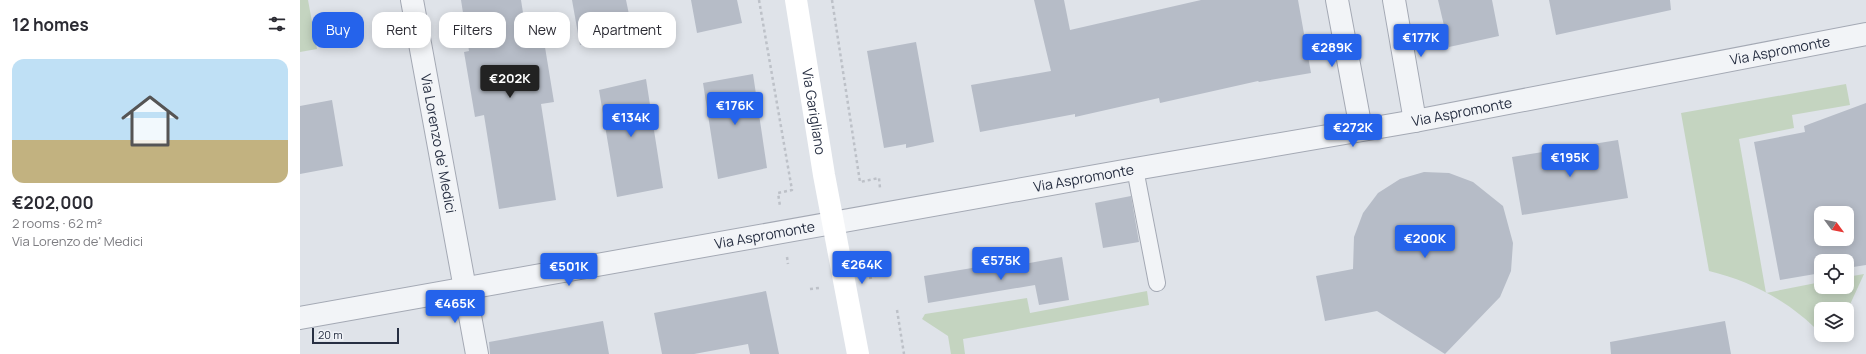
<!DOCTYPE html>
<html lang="en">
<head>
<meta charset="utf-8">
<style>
  body { margin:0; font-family:Manrope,sans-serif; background:#f2f2f3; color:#2b2b33; height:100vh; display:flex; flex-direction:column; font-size:15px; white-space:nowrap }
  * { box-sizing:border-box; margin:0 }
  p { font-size:13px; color:#7c7c81 }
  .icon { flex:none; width:22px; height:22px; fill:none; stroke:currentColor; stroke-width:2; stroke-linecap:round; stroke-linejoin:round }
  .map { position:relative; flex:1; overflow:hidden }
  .drawer { display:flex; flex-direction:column; background:#fff; width:300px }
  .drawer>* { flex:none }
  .hud { position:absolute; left:12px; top:12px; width:380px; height:36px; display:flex; gap:8px }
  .needle { width:26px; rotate:122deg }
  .buttons { position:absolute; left:1514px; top:206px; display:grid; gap:8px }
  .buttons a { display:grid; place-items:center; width:40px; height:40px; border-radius:8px; background:#fff; box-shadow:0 2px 10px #0003; font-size:20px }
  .scale { position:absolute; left:12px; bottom:10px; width:87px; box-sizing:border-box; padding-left:4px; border:2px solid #272f42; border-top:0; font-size:11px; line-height:14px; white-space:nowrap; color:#272f42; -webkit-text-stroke:3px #eff2f7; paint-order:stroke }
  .price { position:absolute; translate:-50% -34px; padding:0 9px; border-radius:4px; background:#2563eb; color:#fff; font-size:13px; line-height:26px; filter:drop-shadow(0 1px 2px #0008) }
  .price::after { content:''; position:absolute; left:50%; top:24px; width:12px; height:9px; margin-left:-6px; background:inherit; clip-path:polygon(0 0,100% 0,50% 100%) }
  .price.active { background:#222; color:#fff }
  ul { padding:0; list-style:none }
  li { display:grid; align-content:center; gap:8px; height:212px; padding:0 12px }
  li+li { border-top:1px solid #e1e1e2 }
  li span { display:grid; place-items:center; height:124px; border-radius:12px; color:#555 }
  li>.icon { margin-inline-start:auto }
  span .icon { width:72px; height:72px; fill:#fffc; stroke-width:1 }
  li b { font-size:17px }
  h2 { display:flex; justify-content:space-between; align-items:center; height:48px; padding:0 12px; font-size:17px }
  .tag { padding:0 14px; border-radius:12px; background:#fff; box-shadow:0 2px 10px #0003; font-size:14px; line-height:36px }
  .tag.active { background:#2563eb; color:#fff }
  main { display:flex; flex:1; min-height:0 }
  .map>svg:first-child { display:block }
  .green { fill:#c4d4c0 }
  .building { fill:#b6bcc7; fill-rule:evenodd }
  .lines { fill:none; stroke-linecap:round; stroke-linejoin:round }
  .lane-casing { stroke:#a4a9b4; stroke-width:18 }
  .street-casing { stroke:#a4a9b4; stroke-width:24 }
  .path { stroke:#bdc1c8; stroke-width:2.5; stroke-dasharray:3 3; stroke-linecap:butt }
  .lane { stroke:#f2f4f7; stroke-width:16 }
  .street { stroke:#f2f4f7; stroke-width:22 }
  .secondary { stroke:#fff; stroke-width:22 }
  .labels { text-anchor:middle; stroke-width:3; stroke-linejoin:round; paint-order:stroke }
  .street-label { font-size:14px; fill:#272f42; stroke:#eff2f7 }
</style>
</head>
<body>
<main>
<section class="drawer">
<h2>12 homes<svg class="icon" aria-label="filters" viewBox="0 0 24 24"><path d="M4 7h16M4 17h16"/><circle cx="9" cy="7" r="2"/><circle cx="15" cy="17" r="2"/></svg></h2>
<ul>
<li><span style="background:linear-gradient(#bfe0f5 65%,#c2b280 0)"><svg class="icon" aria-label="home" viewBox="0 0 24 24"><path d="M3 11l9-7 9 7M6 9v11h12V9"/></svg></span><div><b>€202,000</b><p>2 rooms · 62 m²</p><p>Via Lorenzo de' Medici</p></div></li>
</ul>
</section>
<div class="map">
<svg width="1566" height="354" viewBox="0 0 1566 354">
  <rect width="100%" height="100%" fill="#dfe3e9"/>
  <!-- green -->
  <path class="green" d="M 0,0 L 8,0 L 17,49 L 0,52 Z
    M 1546,84 L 1550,105 L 1492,115 L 1494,128 L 1439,139 L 1466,293 L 1521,282 L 1521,287 L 1547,287 L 1547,277 L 1564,274 L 1547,311 L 1547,309 L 1521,309 L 1521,334 C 1491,302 1451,281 1409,271 L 1381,113 Z
    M 847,291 L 849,305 L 663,339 L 665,354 L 651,354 L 648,336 L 622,319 L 625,314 L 727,298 L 730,313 Z"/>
  <!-- building -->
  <path class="building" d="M 161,0 L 221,0 L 227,38 L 243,35 L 254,102 L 241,104 L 256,200 L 199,209 L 184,115 L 175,117 L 164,52 L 169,51 Z
    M 272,0 L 326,0 L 333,34 L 280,45 Z
    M 391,0 L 437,0 L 442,23 L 397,33 Z
    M 734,0 L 764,0 L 770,30 L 901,0 L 998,0 L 1011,73 L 959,82 L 958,81 L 860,103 L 859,98 L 775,117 L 775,114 L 680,132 L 671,85 L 751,71 Z
    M 1138,0 L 1192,0 L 1199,36 L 1149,47 Z
    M 1249,0 L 1370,0 L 1371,10 L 1256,35 Z
    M 616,42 L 634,142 L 606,148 L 606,144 L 584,148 L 567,51 Z
    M 453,74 L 467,168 L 418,179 L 403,83 Z
    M 346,79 L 363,188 L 317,197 L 299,90 Z
    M 32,100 L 43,166 L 0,174 L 0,106 Z
    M 1566,103 L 1566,265 L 1547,268 L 1547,261 L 1521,261 L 1521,273 L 1480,280 L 1454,142 L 1505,132 L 1504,126 ZM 1521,213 L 1547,213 L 1547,239 L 1521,239 Z
    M 1318,140 L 1328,198 L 1222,215 L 1212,157 Z
    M 1124,172 L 1149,173 L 1173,182 L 1203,206 L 1213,243 L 1211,271 L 1200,297 L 1145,354 L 1077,311 L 1025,321 L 1016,276 L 1053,269 L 1054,237 L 1063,213 L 1078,193 L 1100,179 Z
    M 831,196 L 839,242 L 803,248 L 795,203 Z
    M 762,257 L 769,300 L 739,305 L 735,285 L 628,303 L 624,276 L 702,263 L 703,268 Z
    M 466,291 L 479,354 L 450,354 L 448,344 L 394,354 L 362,354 L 354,313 Z
    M 303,321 L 309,354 L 190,354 L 189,342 Z
    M 1425,321 L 1431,354 L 1311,354 L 1310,342 Z"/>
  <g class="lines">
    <!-- lane casing -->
    <g class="lane-casing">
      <path id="lane" d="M 835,169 L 857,283"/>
    </g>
    <!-- street casing -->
    <g class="street-casing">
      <g id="street">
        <path id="s1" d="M 112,0 L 177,354"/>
        <path d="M 1037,0 L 1061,129"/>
        <path d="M 1094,0 L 1115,121"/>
        <path id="s2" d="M 0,318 L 835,169 L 1115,121 L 1566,34"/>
      </g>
    </g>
    <!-- path -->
    <path class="path" d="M 459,0 L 492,190 L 478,193 L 480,206
      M 532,0 L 560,182 L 579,178 L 580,188
      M 487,257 L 488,264
      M 569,278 L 575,277
      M 510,289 L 519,288
      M 597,310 L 604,354"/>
    <!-- lane -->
    <use href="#lane" class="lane"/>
    <!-- street -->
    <use href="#street" class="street"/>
    <!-- secondary -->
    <path class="secondary" id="s3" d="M 496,0 L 524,175 L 558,354"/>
  </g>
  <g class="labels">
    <!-- street labels -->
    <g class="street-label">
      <text dy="5" stroke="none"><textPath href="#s2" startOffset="1504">Via Aspromonte</textPath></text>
      <text dy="5" stroke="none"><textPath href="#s3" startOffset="113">Via Garigliano</textPath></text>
      <text dy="5" stroke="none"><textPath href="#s2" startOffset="1180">Via Aspromonte</textPath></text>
      <text dy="5" stroke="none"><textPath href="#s1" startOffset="146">Via Lorenzo de' Medici</textPath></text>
      <text dy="5" stroke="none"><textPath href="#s2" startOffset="796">Via Aspromonte</textPath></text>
      <text dy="5" stroke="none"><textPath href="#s2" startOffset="472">Via Aspromonte</textPath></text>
    </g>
  </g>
</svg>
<div class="buttons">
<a><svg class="needle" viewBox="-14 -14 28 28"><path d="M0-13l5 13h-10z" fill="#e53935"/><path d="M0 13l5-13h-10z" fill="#7c7c81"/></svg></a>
<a><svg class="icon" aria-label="locate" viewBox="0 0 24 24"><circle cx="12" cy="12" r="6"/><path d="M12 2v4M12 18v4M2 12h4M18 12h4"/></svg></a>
<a><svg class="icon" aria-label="layers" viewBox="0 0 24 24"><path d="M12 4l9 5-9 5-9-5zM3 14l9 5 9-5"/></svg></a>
</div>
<div class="scale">20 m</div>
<b class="price" style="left:1121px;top:58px">€177K</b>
<b class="price" style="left:1032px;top:68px">€289K</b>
<b class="price active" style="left:210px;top:99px">€202K</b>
<b class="price" style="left:435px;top:126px">€176K</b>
<b class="price" style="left:331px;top:138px">€134K</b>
<b class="price" style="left:1053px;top:148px">€272K</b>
<b class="price" style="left:1270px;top:178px">€195K</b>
<b class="price" style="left:1125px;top:259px">€200K</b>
<b class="price" style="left:701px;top:281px">€575K</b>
<b class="price" style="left:562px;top:285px">€264K</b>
<b class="price" style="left:269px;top:287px">€501K</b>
<b class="price" style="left:155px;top:324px">€465K</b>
<div class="hud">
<a class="tag active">Buy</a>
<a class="tag">Rent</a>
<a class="tag">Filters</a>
<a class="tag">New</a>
<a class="tag">Apartment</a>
</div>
</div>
</main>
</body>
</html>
